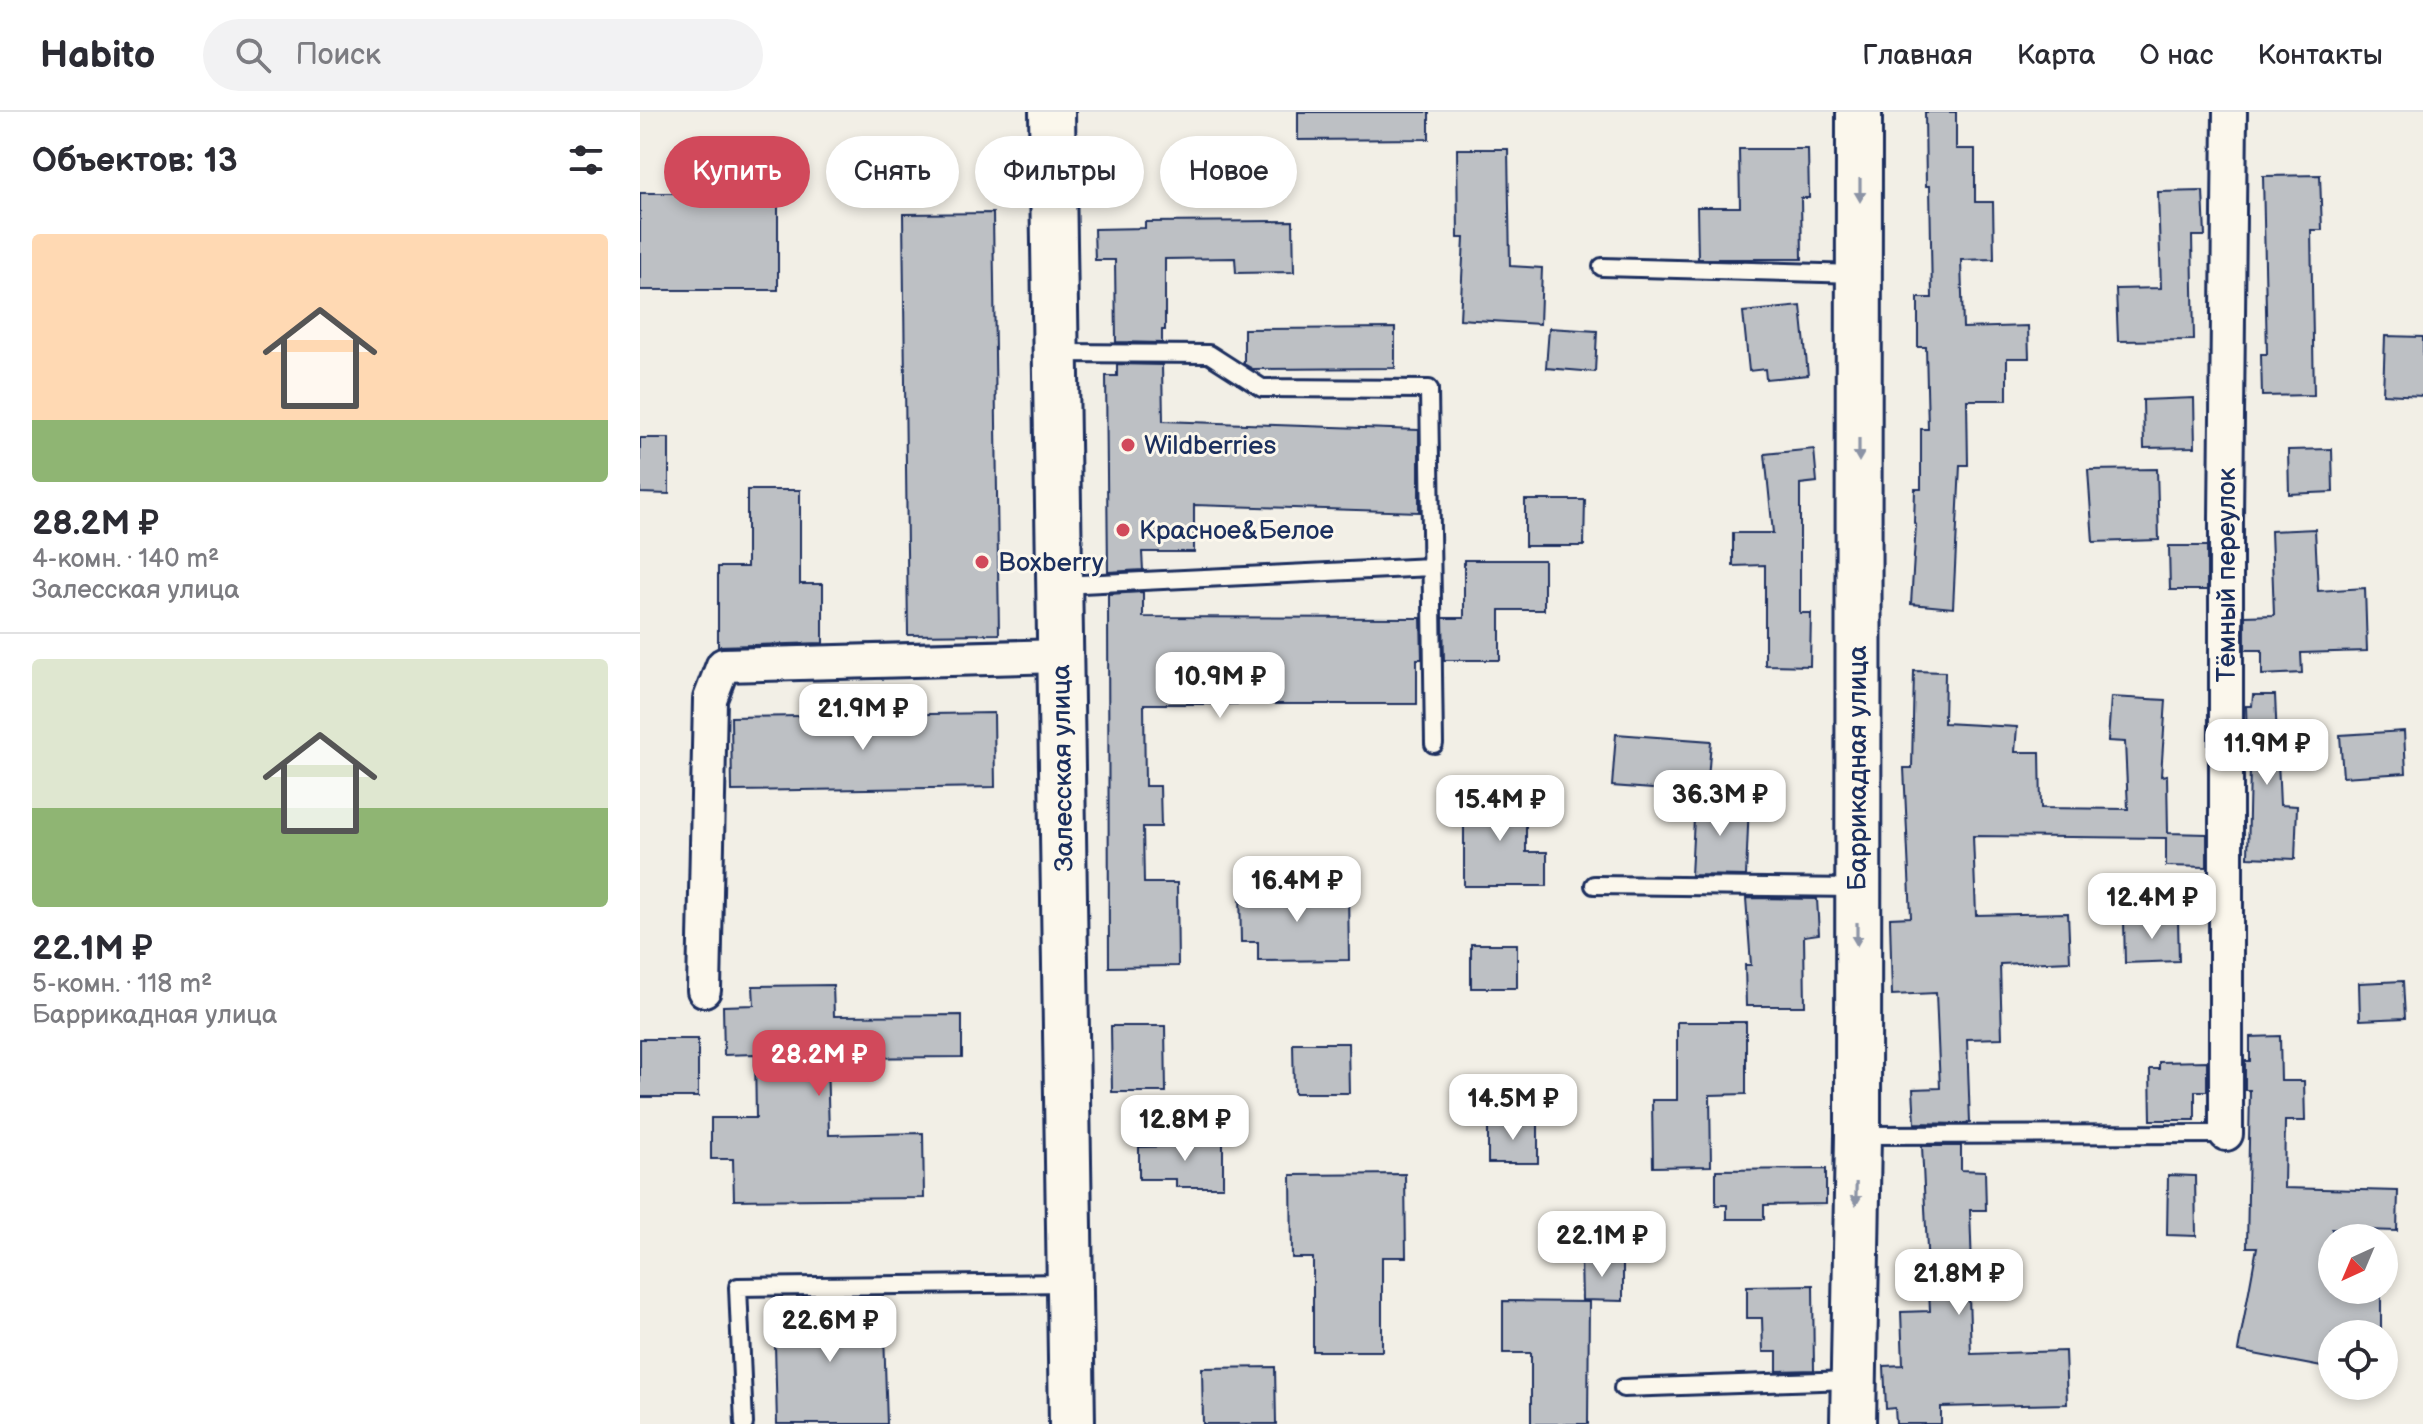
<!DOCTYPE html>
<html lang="ru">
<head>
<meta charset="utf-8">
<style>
  body { margin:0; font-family:"Balsamiq Sans",sans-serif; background:#f2f2f3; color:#2b2b33; height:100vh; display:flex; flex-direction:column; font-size:30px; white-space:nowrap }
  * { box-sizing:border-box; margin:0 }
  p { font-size:26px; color:#7c7c81 }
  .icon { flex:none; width:44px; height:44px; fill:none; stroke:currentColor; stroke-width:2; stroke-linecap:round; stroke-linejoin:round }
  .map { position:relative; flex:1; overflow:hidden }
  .sheet { display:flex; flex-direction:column; background:#fff; width:640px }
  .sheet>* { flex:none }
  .guide { position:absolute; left:24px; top:24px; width:760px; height:72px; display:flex; gap:16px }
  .needle { width:52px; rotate:224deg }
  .tools { position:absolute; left:1678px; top:1112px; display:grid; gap:16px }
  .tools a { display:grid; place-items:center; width:80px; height:80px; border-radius:50%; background:#fff; box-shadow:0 4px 12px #0003; font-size:40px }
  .price { position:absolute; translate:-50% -68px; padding:0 18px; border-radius:16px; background:#fff; color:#222; font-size:26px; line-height:52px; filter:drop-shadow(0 2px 4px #0008) }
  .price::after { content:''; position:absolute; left:50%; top:48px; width:24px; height:18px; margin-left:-12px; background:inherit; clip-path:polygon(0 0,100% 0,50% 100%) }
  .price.current { background:#d1495b; color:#fff }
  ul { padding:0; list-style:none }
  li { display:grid; align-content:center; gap:16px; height:424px; padding:0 32px }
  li+li { border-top:2px solid #e1e1e2 }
  li span { display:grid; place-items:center; height:248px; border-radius:8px; color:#555 }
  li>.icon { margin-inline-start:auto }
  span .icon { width:144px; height:144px; fill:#fffc; stroke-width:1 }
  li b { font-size:34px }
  h2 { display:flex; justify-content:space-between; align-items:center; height:96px; padding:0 32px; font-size:34px }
  .chip { padding:0 28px; border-radius:36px; background:#fff; box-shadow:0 4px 12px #0003; font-size:28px; line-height:72px }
  .chip.current { background:#d1495b; color:#fff }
  header { display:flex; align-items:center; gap:48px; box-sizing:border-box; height:112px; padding:0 40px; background:#fff; border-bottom:2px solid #e1e1e2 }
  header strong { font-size:38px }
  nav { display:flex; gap:44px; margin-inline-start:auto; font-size:28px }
  .search { width:560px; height:72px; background:#f2f2f3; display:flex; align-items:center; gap:20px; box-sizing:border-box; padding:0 28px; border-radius:44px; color:#7c7c81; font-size:30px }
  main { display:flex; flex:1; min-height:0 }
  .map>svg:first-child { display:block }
  .building { fill:#bdc0c4; stroke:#1b2f5e; stroke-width:2 }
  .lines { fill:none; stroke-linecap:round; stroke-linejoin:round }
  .lane-casing { stroke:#1b2f5e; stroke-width:22 }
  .street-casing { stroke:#1b2f5e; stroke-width:38 }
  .secondary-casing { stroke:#1b2f5e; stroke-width:50 }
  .lane { stroke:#fbf7ec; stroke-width:16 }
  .street { stroke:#fbf7ec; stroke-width:32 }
  .secondary { stroke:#fbf7ec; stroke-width:44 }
  .oneway { fill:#8b93a5 }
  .poi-dot { fill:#d1495b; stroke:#fbf7ec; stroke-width:3 }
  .labels { text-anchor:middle; stroke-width:6; stroke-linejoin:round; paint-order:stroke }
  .poi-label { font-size:26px; fill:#1b2f5e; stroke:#fbf7ec; text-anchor:start }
  .street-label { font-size:26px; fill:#1b2f5e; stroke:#fbf7ec }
</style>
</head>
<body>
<header>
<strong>Habito</strong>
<div class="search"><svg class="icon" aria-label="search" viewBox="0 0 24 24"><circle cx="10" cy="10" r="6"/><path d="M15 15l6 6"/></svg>Поиск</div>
<nav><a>Главная</a><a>Карта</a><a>О нас</a><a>Контакты</a></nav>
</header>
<main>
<section class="sheet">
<h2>Объектов: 13<svg class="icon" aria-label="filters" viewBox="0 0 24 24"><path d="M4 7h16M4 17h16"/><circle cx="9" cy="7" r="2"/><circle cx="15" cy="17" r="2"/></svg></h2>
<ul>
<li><span style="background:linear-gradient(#ffd9b3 75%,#8fb573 0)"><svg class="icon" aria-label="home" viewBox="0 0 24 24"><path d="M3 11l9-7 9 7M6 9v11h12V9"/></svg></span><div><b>28.2M ₽</b><p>4-комн. · 140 m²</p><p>Залесская улица</p></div></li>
<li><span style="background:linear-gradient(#dfe7d0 60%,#8fb573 0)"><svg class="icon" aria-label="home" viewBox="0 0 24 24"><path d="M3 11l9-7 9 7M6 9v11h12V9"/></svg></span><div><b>22.1M ₽</b><p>5-комн. · 118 m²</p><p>Баррикадная улица</p></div></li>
</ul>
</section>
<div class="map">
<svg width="1783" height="1312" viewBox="0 0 1783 1312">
  <rect width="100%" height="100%" fill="#f2efe6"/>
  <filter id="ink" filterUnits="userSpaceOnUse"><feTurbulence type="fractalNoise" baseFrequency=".0125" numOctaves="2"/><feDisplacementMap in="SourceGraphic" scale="16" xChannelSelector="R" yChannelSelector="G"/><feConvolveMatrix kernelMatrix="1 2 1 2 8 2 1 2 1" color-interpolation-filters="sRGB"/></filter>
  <g filter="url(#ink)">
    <!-- building -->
    <path class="building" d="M 658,0 L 789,0 L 789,27 L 658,28 Z
      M 1285,0 L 1316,0 L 1316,37 L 1335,37 L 1335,90 L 1353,90 L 1354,147 L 1321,148 L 1323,216 L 1388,214 L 1389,246 L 1367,246 L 1367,288 L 1327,288 L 1328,353 L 1320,353 L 1313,496 L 1271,492 L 1276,412 L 1274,411 L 1275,377 L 1281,377 L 1281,317 L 1288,317 L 1286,235 L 1278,235 L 1278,186 L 1292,186 L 1290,74 L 1286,74 Z
      M 817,37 L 868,37 L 870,154 L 902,156 L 900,212 L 820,207 L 824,126 L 818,126 Z
      M 1099,37 L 1168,37 L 1169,86 L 1161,86 L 1162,147 L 1058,147 L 1057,95 L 1100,95 Z
      M 645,41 L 646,54 L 539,77 L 539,42 Z
      M 1680,63 L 1682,118 L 1671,118 L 1674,283 L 1622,284 L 1621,242 L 1627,242 L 1623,64 Z
      M 1563,79 L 1565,124 L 1552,124 L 1554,228 L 1478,229 L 1476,177 L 1521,176 L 1518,80 Z
      M 0,81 L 138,81 L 138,178 L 0,178 Z
      M 353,101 L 359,522 L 268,523 L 263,102 Z
      M 653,109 L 654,160 L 596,161 L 595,146 L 525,147 L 525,218 L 522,218 L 522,231 L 476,230 L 475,148 L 455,148 L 454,117 L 505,116 L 505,110 Z
      M 1161,194 L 1168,263 L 1126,267 L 1125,257 L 1109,259 L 1103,200 Z
      M 755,216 L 755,256 L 613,257 L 604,252 L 604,217 Z
      M 909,216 L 957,219 L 955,260 L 906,256 Z
      M 1745,224 L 1783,225 L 1783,284 L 1743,282 Z
      M 477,252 L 522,253 L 523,309 L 779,318 L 779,400 L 554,393 L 554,440 L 502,440 L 503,458 L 468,460 L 466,264 L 477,264 Z
      M 1554,286 L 1555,335 L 1504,336 L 1503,288 Z
      M 0,326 L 29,326 L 29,382 L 0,381 Z
      M 1174,337 L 1177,370 L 1160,372 L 1160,501 L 1171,501 L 1170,554 L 1125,553 L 1125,453 L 1093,454 L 1093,421 L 1133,421 L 1125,342 Z
      M 1692,337 L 1693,380 L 1649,382 L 1648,338 Z
      M 1517,357 L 1519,428 L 1453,430 L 1448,358 Z
      M 107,378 L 160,378 L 160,472 L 183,472 L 183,531 L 78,534 L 78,455 L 107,455 Z
      M 885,388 L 945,388 L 944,434 L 885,434 Z
      M 1675,417 L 1678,479 L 1725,476 L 1727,539 L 1661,541 L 1662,561 L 1622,563 L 1622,538 L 1605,538 L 1605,504 L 1634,503 L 1631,419 Z
      M 1529,434 L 1567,434 L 1567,478 L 1530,478 Z
      M 824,448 L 904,448 L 904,498 L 860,498 L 860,548 L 804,548 L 803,506 L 824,506 Z
      M 503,480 L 503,505 L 781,506 L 782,547 L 777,547 L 777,592 L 504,592 L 505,674 L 520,674 L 521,715 L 503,715 L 504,771 L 537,771 L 538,854 L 469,855 L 468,482 Z
      M 1274,559 L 1305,560 L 1304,611 L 1377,615 L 1375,640 L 1400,640 L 1401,696 L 1488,697 L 1485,630 L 1468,629 L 1471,585 L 1526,588 L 1521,664 L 1527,663 L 1528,721 L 1567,722 L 1567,755 L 1526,754 L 1526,726 L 1333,724 L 1336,803 L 1428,801 L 1430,849 L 1360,852 L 1362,926 L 1327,927 L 1330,1010 L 1321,1012 L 1275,1011 L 1273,977 L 1300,976 L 1296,881 L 1252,883 L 1250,806 L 1271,805 L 1264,656 L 1272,656 Z
      M 1613,583 L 1635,583 L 1640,693 L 1657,694 L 1655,747 L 1608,745 L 1610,656 L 1608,656 L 1606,594 L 1612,594 Z
      M 354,601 L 355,675 L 92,679 L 91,605 Z
      M 1764,619 L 1766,661 L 1703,665 L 1700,623 Z
      M 976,622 L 1071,629 L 1067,681 L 972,674 Z
      M 824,681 L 886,682 L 886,740 L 907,740 L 907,774 L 824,774 Z
      M 1055,688 L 1109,690 L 1106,764 L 1051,763 Z
      M 708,777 L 709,848 L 618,849 L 618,830 L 601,830 L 600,778 Z
      M 1106,786 L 1177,787 L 1179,822 L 1164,824 L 1165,894 L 1106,894 L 1105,853 L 1111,853 Z
      M 1538,807 L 1539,849 L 1485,851 L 1484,809 Z
      M 831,832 L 877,832 L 877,876 L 831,876 Z
      M 1763,869 L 1765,906 L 1720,908 L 1719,871 Z
      M 193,873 L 194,904 L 322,903 L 322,945 L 187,946 L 189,1023 L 283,1021 L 284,1086 L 94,1088 L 93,1047 L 71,1047 L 71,1006 L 116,1006 L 115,942 L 84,943 L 83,894 L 114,893 L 113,874 Z
      M 1037,910 L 1106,910 L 1106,982 L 1070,983 L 1071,1054 L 1013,1055 L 1012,988 L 1037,988 Z
      M 471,914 L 525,914 L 526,980 L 472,980 Z
      M 1640,924 L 1641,969 L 1664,969 L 1665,1009 L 1645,1009 L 1644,1076 L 1758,1079 L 1757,1119 L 1692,1117 L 1692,1178 L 1741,1178 L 1741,1222 L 1692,1222 L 1692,1257 L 1598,1239 L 1617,1135 L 1607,1135 L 1610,978 L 1605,978 L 1605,949 L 1610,949 L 1610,925 Z
      M 0,927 L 58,927 L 58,985 L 0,985 Z
      M 653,931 L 708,931 L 709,981 L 654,981 Z
      M 1567,949 L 1567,979 L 1555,979 L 1555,1008 L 1511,1008 L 1510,957 L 1519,957 L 1519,950 Z
      M 848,1009 L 898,1010 L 898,1051 L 848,1051 Z
      M 535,1028 L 583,1028 L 583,1075 L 536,1075 L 536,1067 L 499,1067 L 499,1035 L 536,1034 Z
      M 1282,1034 L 1321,1034 L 1321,1058 L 1345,1059 L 1346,1098 L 1330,1098 L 1333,1184 L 1329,1184 L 1331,1242 L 1425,1239 L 1427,1292 L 1301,1295 L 1301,1312 L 1256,1312 L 1255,1296 L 1246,1297 L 1244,1254 L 1263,1253 L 1261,1200 L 1290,1199 Z
      M 1186,1057 L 1186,1092 L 1124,1093 L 1124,1107 L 1087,1107 L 1087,1093 L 1076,1093 L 1076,1058 Z
      M 765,1062 L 766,1145 L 742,1145 L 742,1239 L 673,1239 L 673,1146 L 652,1146 L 651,1063 Z
      M 1528,1063 L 1555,1064 L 1556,1124 L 1527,1123 Z
      M 941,1145 L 983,1145 L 983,1189 L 942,1188 Z
      M 1173,1173 L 1174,1258 L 1137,1259 L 1137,1240 L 1123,1240 L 1122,1206 L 1107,1206 L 1107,1174 Z
      M 863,1189 L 949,1190 L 948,1312 L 891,1312 L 891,1241 L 863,1241 Z
      M 243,1190 L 247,1312 L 137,1312 L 134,1193 Z
      M 635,1255 L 636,1312 L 563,1312 L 562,1256 Z"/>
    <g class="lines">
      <!-- lane casing -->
      <g class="lane-casing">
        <path id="lane" d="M 962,155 L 1218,162
          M 417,241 L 569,242 L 622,276 L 789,277 L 794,632
          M 421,473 L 791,455
          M 954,773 L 1215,776
          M 1220,1023 L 1586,1022
          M 983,1276 L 1210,1268
          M 104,1312 L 98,1175 L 427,1171"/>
      </g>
      <!-- street casing -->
      <g class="street-casing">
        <path id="street" d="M 64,878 L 70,587 L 83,553 L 420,544
          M 1586,1022 L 1586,407 L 1590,0"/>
      </g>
      <!-- secondary casing -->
      <g class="secondary-casing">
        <path id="secondary" d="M 412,0 L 432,1312
          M 1213,1312 L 1218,1023 L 1219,0"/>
      </g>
      <!-- lane -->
      <use href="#lane" class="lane"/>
      <!-- street -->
      <use href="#street" class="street"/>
      <!-- secondary -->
      <use href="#secondary" class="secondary"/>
    </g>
    <!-- one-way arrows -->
    <defs><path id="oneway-solid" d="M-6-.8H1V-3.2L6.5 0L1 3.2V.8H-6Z" transform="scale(2)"/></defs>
    <g class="oneway">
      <use href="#oneway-solid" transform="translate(1220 78) rotate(90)"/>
      <use href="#oneway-solid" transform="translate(1219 338) rotate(90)"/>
      <use href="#oneway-solid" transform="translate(1217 822) rotate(90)"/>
      <use href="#oneway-solid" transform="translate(1216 1082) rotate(91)"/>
    </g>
  </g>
  <!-- markers -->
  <g class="poi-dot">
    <circle cx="488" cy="333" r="8"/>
    <circle cx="483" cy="418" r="8"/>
    <circle cx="342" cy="450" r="8"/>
  </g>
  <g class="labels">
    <!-- poi labels -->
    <g class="poi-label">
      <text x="504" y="342">Wildberries</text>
      <text x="499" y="427">Красное&amp;Белое</text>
      <text x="358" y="459">Boxberry</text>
    </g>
    <!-- street labels -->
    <g class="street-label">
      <text transform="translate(1586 463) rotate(-90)" y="9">Тёмный переулок</text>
      <text transform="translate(422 656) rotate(-91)" y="9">Залесская улица</text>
      <text transform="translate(1217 656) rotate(-90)" y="9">Баррикадная улица</text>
    </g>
  </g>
</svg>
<div class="tools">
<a><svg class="needle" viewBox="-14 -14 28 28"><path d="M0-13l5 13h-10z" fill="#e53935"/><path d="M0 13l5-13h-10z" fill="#7c7c81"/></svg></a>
<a><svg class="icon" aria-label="locate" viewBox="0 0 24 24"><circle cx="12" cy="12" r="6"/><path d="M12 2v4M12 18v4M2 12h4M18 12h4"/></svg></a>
</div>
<b class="price" style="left:580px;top:608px">10.9M ₽</b>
<b class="price" style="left:223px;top:640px">21.9M ₽</b>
<b class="price" style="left:1627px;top:675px">11.9M ₽</b>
<b class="price" style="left:1080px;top:726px">36.3M ₽</b>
<b class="price" style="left:860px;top:731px">15.4M ₽</b>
<b class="price" style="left:657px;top:812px">16.4M ₽</b>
<b class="price" style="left:1512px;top:829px">12.4M ₽</b>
<b class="price current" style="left:179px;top:986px">28.2M ₽</b>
<b class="price" style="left:873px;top:1030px">14.5M ₽</b>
<b class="price" style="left:545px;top:1051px">12.8M ₽</b>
<b class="price" style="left:962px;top:1167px">22.1M ₽</b>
<b class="price" style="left:1319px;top:1205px">21.8M ₽</b>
<b class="price" style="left:190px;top:1252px">22.6M ₽</b>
<div class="guide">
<a class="chip current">Купить</a>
<a class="chip">Снять</a>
<a class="chip">Фильтры</a>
<a class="chip">Новое</a>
</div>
</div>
</main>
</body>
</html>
